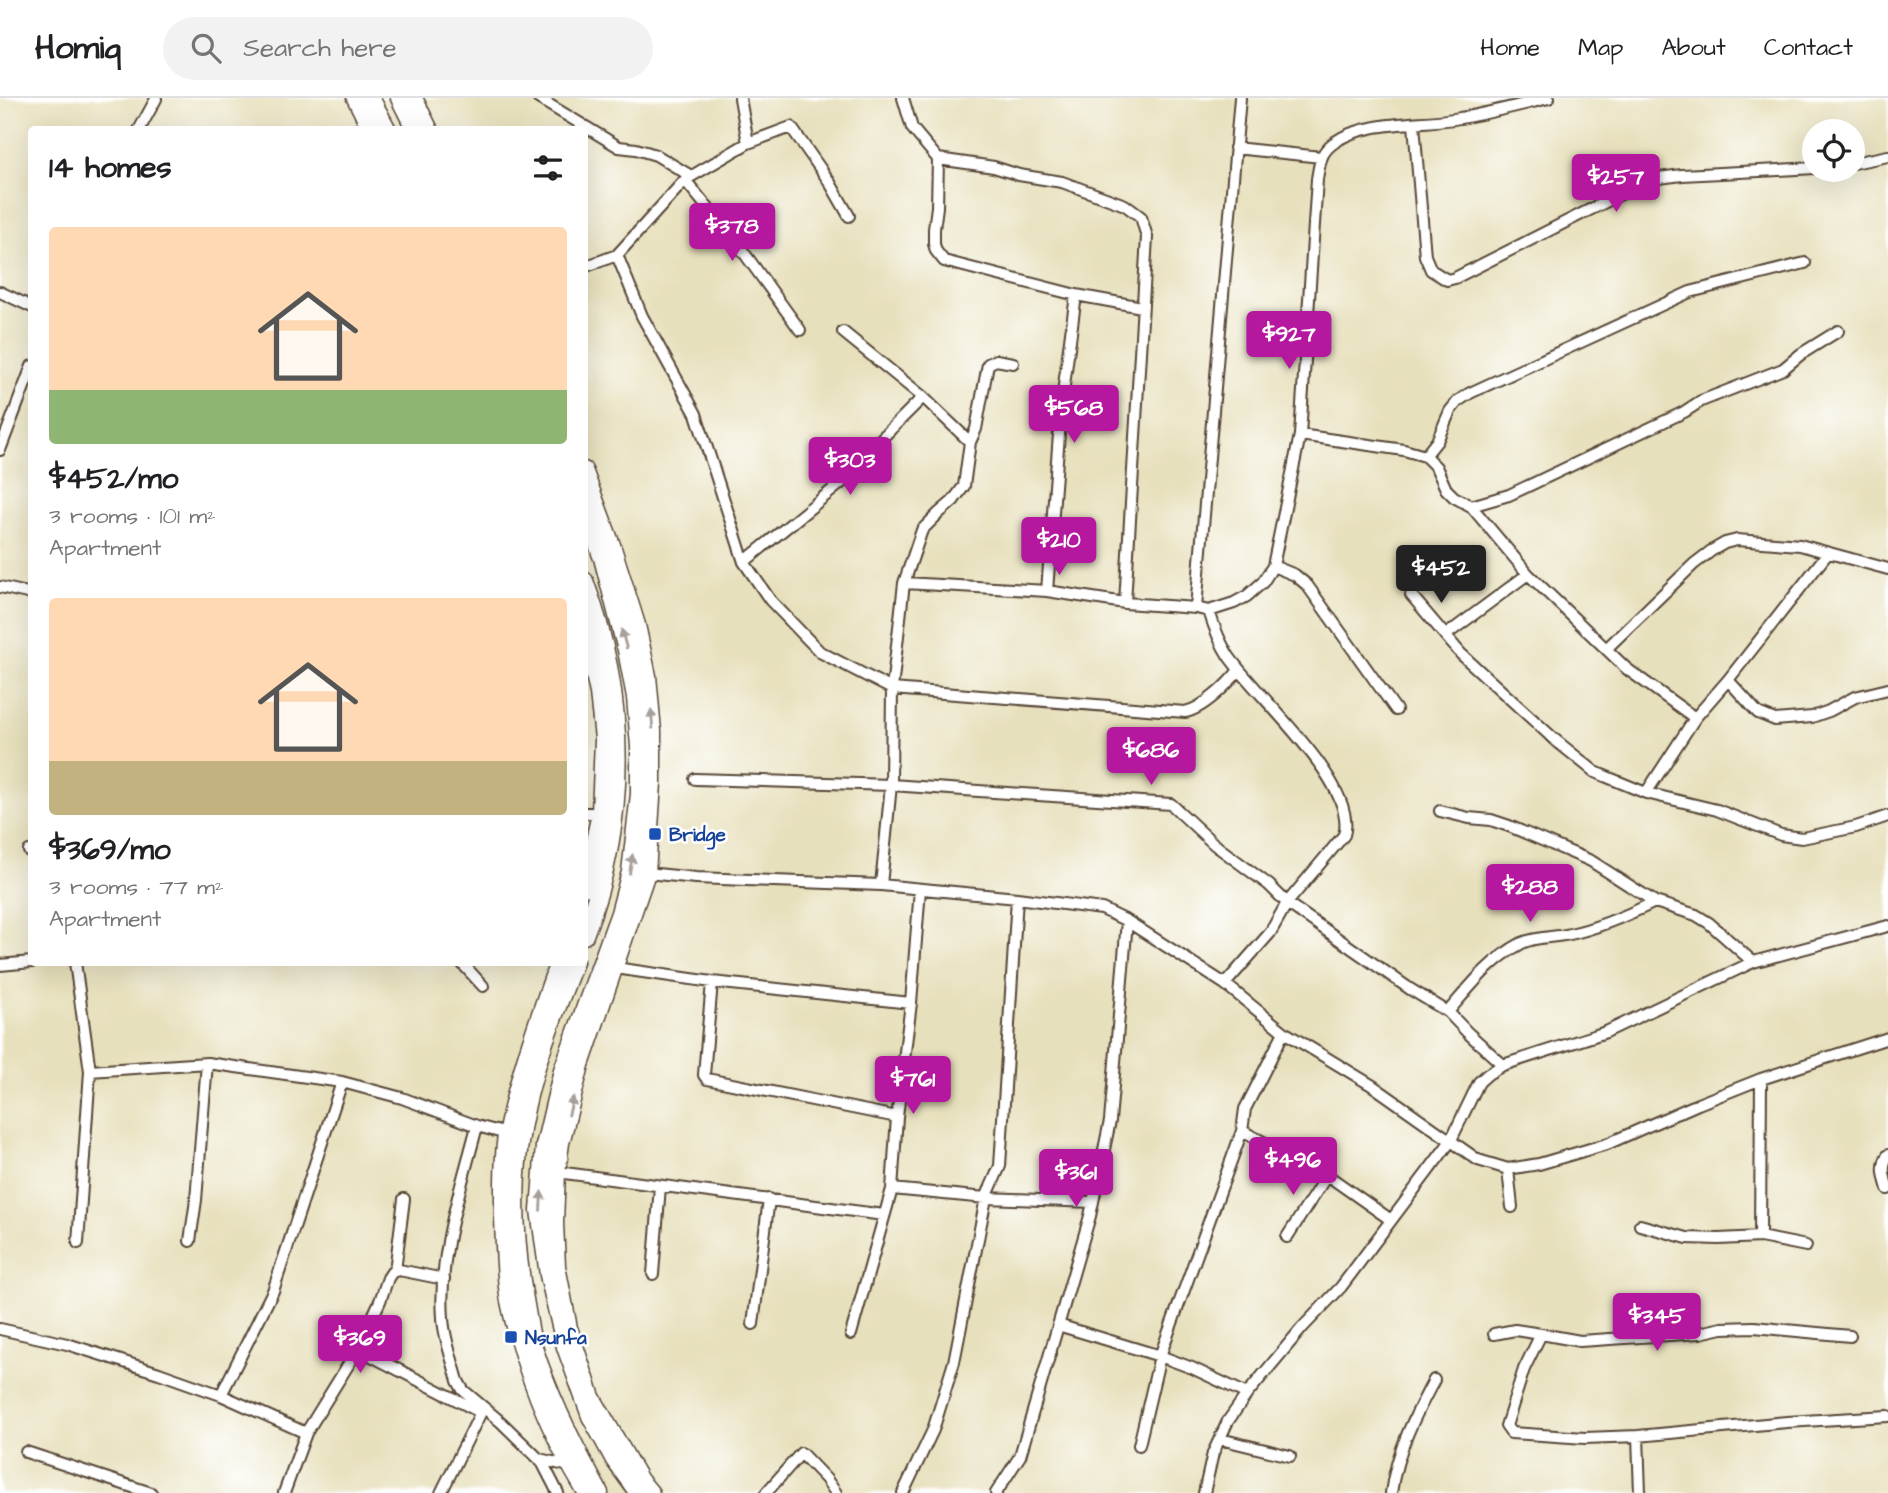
<!DOCTYPE html>
<html lang="en">
<head>
<meta charset="utf-8">
<style>
  body { margin:0; font-family:"Architects Daughter",sans-serif; background:#f2f2f2; color:#202124; height:100vh; display:flex; flex-direction:column; font-size:26px; white-space:nowrap }
  * { box-sizing:border-box; margin:0 }
  p { font-size:23px; color:#757577 }
  .icon { flex:none; width:38px; height:38px; fill:none; stroke:currentColor; stroke-width:2; stroke-linecap:round; stroke-linejoin:round }
  .map { position:relative; flex:1; overflow:hidden }
  .side { position:absolute; left:28px; top:28px; width:560px; height:840px; display:flex; flex-direction:column; background:#fff; border-radius:7px; box-shadow:0 7px 28px #0002 }
  .side>* { flex:none }
  .controls { position:absolute; left:1802px; top:21px; display:grid; gap:14px }
  .controls a { display:grid; place-items:center; width:63px; height:63px; border-radius:50%; background:#fff; box-shadow:0 7px 28px #0002; font-size:35px }
  .price { position:absolute; translate:-50% -60px; padding:0 16px; border-radius:7px; background:#b5179e; color:#fff; font-size:23px; line-height:46px; filter:drop-shadow(0 2px 4px #0008) }
  .price::after { content:''; position:absolute; left:50%; top:42px; width:21px; height:16px; margin-left:-10px; background:inherit; clip-path:polygon(0 0,100% 0,50% 100%) }
  .price.on { background:#222; color:#fff }
  ul { padding:0; list-style:none }
  li { display:grid; align-content:center; gap:14px; height:371px; padding:0 21px }
  li span { display:grid; place-items:center; height:217px; border-radius:7px; color:#555 }
  li>.icon { margin-inline-start:auto }
  span .icon { width:126px; height:126px; fill:#fffc; stroke-width:1 }
  li b { font-size:30px }
  h2 { display:flex; justify-content:space-between; align-items:center; height:84px; padding:0 21px; font-size:30px }
  header { display:flex; align-items:center; gap:42px; box-sizing:border-box; height:98px; padding:0 35px; background:#fff; border-bottom:2px solid #e0e0e0 }
  header strong { font-size:33px }
  nav { display:flex; gap:38px; margin-inline-start:auto; font-size:24px }
  .search { width:490px; height:63px; background:#f2f2f2; display:flex; align-items:center; gap:18px; box-sizing:border-box; padding:0 24px; border-radius:38px; color:#757577; font-size:26px }
  .map>svg:first-child { display:block }
  .lines { fill:none; stroke-linecap:round; stroke-linejoin:round }
  .street-casing { stroke:#554536; stroke-width:14 }
  .secondary-casing { stroke:#554536; stroke-width:19 }
  .primary-casing { stroke:#554536; stroke-width:21 }
  .street { stroke:#fff; stroke-width:10 }
  .secondary { stroke:#fff; stroke-width:16 }
  .primary { stroke:#fff; stroke-width:18 }
  .oneway { fill:#a79f9a }
  .transit-dot { fill:#1a4fb4; stroke:#fff; stroke-width:2.5 }
  .labels { text-anchor:middle; stroke-width:5; stroke-linejoin:round; paint-order:stroke }
  .transit-label { font-size:19px; font-weight:bold; fill:#164399; stroke:#fff; text-anchor:start }
</style>
</head>
<body>
<header>
<strong>Homiq</strong>
<div class="search"><svg class="icon" aria-label="search" viewBox="0 0 24 24"><circle cx="10" cy="10" r="6"/><path d="M15 15l6 6"/></svg>Search here</div>
<nav><a>Home</a><a>Map</a><a>About</a><a>Contact</a></nav>
</header>
<div class="map">
<svg width="1888" height="1395" viewBox="0 0 1888 1395">
  <rect width="100%" height="100%" fill="#fff"/>
  <filter id="ink" filterUnits="userSpaceOnUse"><feTurbulence type="fractalNoise" baseFrequency=".0143" numOctaves="2"/><feDisplacementMap in="SourceGraphic" scale="14" xChannelSelector="R" yChannelSelector="G"/><feConvolveMatrix kernelMatrix="1 2 1 2 8 2 1 2 1" color-interpolation-filters="sRGB"/></filter>
  <filter id="wash" filterUnits="userSpaceOnUse"><feTurbulence type="fractalNoise" baseFrequency=".00686" numOctaves="4" result="noise"/><feDisplacementMap in="SourceGraphic" scale="28" xChannelSelector="R" yChannelSelector="G"/><feGaussianBlur stdDeviation="1.57" result="paint"/><feColorMatrix in="noise" values="0 0 0 0 0 0 0 0 0 0 0 0 0 0 0 0 0 1.4 0 .05"/><feComposite in="paint" operator="in"/></filter>
  <g filter="url(#wash)">
    <rect width="100%" height="100%" fill="#e7e0bc"/>
  </g>
  <g filter="url(#ink)">
    <g class="lines">
      <!-- street casing -->
      <g class="street-casing">
        <path id="street" d="M 538,0 L 619,49 L 636,51 L 656,57 L 691,78
          M 740,0 L 748,45
          M 903,0 L 912,30 L 938,61 L 994,69 L 1019,77 L 1062,84 L 1125,107 L 1141,119 L 1147,139 L 1125,505
          M 1414,26 L 1425,158 L 1431,172 L 1447,182 L 1455,180 L 1625,94 L 1659,80 L 1682,77 L 1815,70
          M 139,32 L 156,1
          M 1235,50 L 1321,59
          M 938,61 L 937,109 L 934,131 L 934,146 L 936,153 L 944,163 L 1076,197 L 1142,209
          M 1853,65 L 1888,58
          M 685,82 L 742,152 L 800,232
          M 617,157 L 642,218 L 696,316 L 744,464 L 770,502 L 820,554 L 892,591 L 1185,614 C 1203,611 1228,586 1239,572
          M 584,169 L 617,157 L 685,82 L 748,45 L 791,29 L 829,83 L 849,118
          M 0,194 L 32,209
          M 843,234 L 923,299 L 970,344
          M 1300,337 L 1404,352 L 1425,358 L 1436,369 L 1446,391 L 1454,399 L 1471,408 L 1528,476 L 1627,571 L 1695,620
          M 0,352 L 32,268
          M 1425,358 L 1437,343 L 1450,313 L 1458,303 L 1470,295 L 1690,194 L 1805,165
          M 1471,408 L 1509,397 L 1684,314 L 1701,303 L 1783,271 L 1801,256 L 1838,233
          M 744,464 L 852,376 L 879,343 L 923,299
          M 1273,468 L 1295,477 L 1307,487 L 1396,612
          M 904,485 L 1047,493 L 1125,505 L 1196,510 L 1209,513 L 1234,505 L 1247,498 L 1263,484 L 1273,468 L 1300,337 L 1317,81 C 1320,64 1320,54 1335,44 C 1365,22 1424,27 1460,20 C 1490,15 1520,7 1549,0
          M 0,489 L 32,496
          M 1047,493 L 1061,310 L 1076,197
          M 1411,497 L 1461,556 L 1554,641 L 1595,674 L 1646,695 L 1717,712 L 1781,737 L 1802,740 L 1856,729 L 1888,718
          M 1196,510 L 1240,0
          M 1209,513 C 1214,529 1219,543 1228,557 C 1255,598 1359,685 1344,737 L 1287,805 L 1270,835 L 1225,886
          M 1446,537 L 1528,476
          M 1606,551 L 1694,466 L 1711,453 L 1725,445 L 1737,442 L 1800,447 L 1888,471
          M 1728,582 L 1758,615 L 1775,622 L 1812,619 L 1829,613 L 1855,599 L 1888,591
          M 695,681 L 891,687 L 1171,706 L 1215,747 L 1269,787 L 1287,805 L 1410,891 L 1448,914 L 1468,935 L 1503,967
          M 1646,695 L 1695,620 L 1728,582 L 1828,455
          M 1440,713 L 1469,720 L 1491,722 L 1509,728 L 1591,763 L 1655,804 L 1696,817 L 1709,825 L 1753,864
          M 584,715 L 600,715
          M 29,753 L 32,754
          M 647,775 L 696,780 L 881,787 L 1017,800 L 1102,811 L 1127,823 L 1225,886 L 1284,934 L 1373,988 L 1478,1062 L 1508,1071 L 1539,1066 L 1607,1046 L 1698,1006 L 1761,981 L 1888,940
          M 881,787 L 891,687 L 892,591 L 904,485 L 922,432 L 939,415 L 953,403 L 964,388 L 970,344 L 976,331 L 988,266 L 996,262 L 1013,265
          M 75,864 L 90,973 L 78,1145
          M 461,864 L 483,888
          M 0,867 L 32,864
          M 615,870 L 712,884 L 911,905
          M 712,884 L 704,977 L 707,981 L 897,1019
          M 1448,914 C 1471,887 1490,862 1522,845 C 1537,838 1554,840 1570,836 C 1599,830 1628,817 1655,804
          M 90,973 L 207,965 L 342,984 L 402,1000 L 477,1028 L 507,1036
          M 477,1028 C 461,1091 438,1155 443,1220 C 444,1241 453,1263 458,1283 L 463,1292 L 501,1324 L 539,1361 L 570,1368
          M 1242,1033 L 1327,1077 L 1391,1122
          M 1888,1057 C 1881,1068 1884,1078 1888,1091
          M 1508,1071 L 1512,1109
          M 557,1074 L 884,1117
          M 892,1091 L 986,1100 L 1093,1104
          M 1640,1127 L 1687,1140 L 1719,1141 L 1760,1139 L 1806,1148
          M 1287,1139 L 1327,1077
          M 1760,1139 L 1761,981
          M 190,1143 L 196,1102 L 207,965
          M 395,1173 L 404,1101
          M 653,1176 L 660,1088
          M 753,1226 L 769,1101
          M 1058,1227 L 1160,1258 L 1192,1270 L 1247,1296
          M 0,1231 L 67,1246 L 159,1275 L 221,1297 L 306,1335
          M 851,1236 L 892,1091 L 897,1019 L 911,905 L 920,791
          M 1494,1236 L 1515,1232 L 1541,1236
          M 1850,1238 L 1754,1229 L 1722,1230 L 1700,1235 L 1580,1243 L 1541,1236 L 1524,1271 L 1506,1328 L 1511,1335 L 1585,1340 L 1638,1338 L 1787,1324 L 1888,1318
          M 358,1251 L 480,1314
          M 221,1297 L 273,1193 L 342,984
          M 1638,1338 L 1640,1395
          M 1220,1341 L 1290,1358
          M 1139,1347 L 1160,1258 L 1242,1033 L 1245,1011 L 1284,934
          M 26,1354 L 151,1395
          M 541,1362 L 558,1395
          M 284,1395 L 306,1335 L 358,1251 L 380,1203 L 388,1180 L 392,1174 L 399,1172 L 444,1181
          M 441,1395 L 483,1310
          M 766,1395 L 801,1355 L 826,1381 L 836,1395
          M 903,1395 L 933,1332 L 954,1264 L 986,1100 L 1000,1068 L 1017,800
          M 996,1395 L 1020,1358 L 1090,1118 L 1110,1023 L 1127,823
          M 1204,1395 L 1213,1355 L 1228,1323 L 1247,1296 L 1302,1230 L 1341,1189 L 1450,1044 L 1479,984 L 1488,976 L 1503,967 L 1606,934 L 1753,864 L 1888,828
          M 1391,1395 C 1397,1352 1414,1320 1434,1282"/>
      </g>
      <!-- secondary casing -->
      <g class="secondary-casing">
        <path id="secondary" d="M 355,0 L 371,32
          M 414,0 L 430,32
          M 584,372 L 612,447 L 637,527 L 648,578 L 653,633 L 653,685 L 647,775 L 581,967 L 561,1045 L 557,1074 L 555,1125 L 557,1168 L 569,1230 L 592,1299 L 640,1382 L 651,1395
          M 584,530 L 598,595 L 603,641 L 600,715 L 584,790
          M 558,864 C 538,921 517,979 506,1038 C 502,1064 503,1092 503,1118 C 504,1146 504,1176 509,1203 C 523,1271 550,1336 586,1395"/>
      </g>
      <!-- primary casing -->
      <g class="primary-casing">
        <path id="primary" d="M 370,0 L 387,32
          M 400,0 L 416,32
          M 584,409 L 603,460 L 627,552 L 636,599 L 640,649 L 640,696 L 631,774 L 620,815 L 563,972 L 545,1048 L 540,1112 L 549,1177 L 566,1249 L 591,1318 L 615,1362 L 639,1395
          M 584,483 C 627,597 628,724 584,837
          M 574,864 C 556,911 537,957 526,1006 C 510,1074 513,1145 526,1213 C 528,1225 530,1237 533,1249 C 549,1300 573,1348 599,1395"/>
      </g>
      <!-- street -->
      <use href="#street" class="street"/>
      <!-- secondary -->
      <use href="#secondary" class="secondary"/>
      <!-- primary -->
      <use href="#primary" class="primary"/>
    </g>
    <!-- one-way arrows -->
    <defs><path id="oneway-solid" d="M-6-.8H1V-3.2L6.5 0L1 3.2V.8H-6Z" transform="scale(1.75)"/></defs>
    <g class="oneway">
      <use href="#oneway-solid" transform="translate(624 541) rotate(-105)"/>
      <use href="#oneway-solid" transform="translate(652 621) rotate(-95)"/>
      <use href="#oneway-solid" transform="translate(631 766) rotate(-81)"/>
      <use href="#oneway-solid" transform="translate(571 1008) rotate(-76)"/>
      <use href="#oneway-solid" transform="translate(541 1103) rotate(-87)"/>
    </g>
  </g>
  <!-- markers -->
  <g class="transit-dot">
    <rect x="648" y="729" width="14" height="14" rx="3.5"/>
    <rect x="504" y="1232" width="14" height="14" rx="3.5"/>
  </g>
  <g class="labels">
    <!-- transit labels -->
    <g class="transit-label">
      <text x="669" y="743">Bridge</text>
      <text x="525" y="1246">Nsunfa</text>
    </g>
  </g>
</svg>
<div class="controls">
<a><svg class="icon" aria-label="locate" viewBox="0 0 24 24"><circle cx="12" cy="12" r="6"/><path d="M12 2v4M12 18v4M2 12h4M18 12h4"/></svg></a>
</div>
<b class="price" style="left:1616px;top:116px">$257</b>
<b class="price" style="left:732px;top:165px">$378</b>
<b class="price" style="left:1289px;top:273px">$927</b>
<b class="price" style="left:1074px;top:347px">$568</b>
<b class="price" style="left:850px;top:399px">$303</b>
<b class="price" style="left:1059px;top:479px">$210</b>
<b class="price on" style="left:1441px;top:507px">$452</b>
<b class="price" style="left:1151px;top:689px">$686</b>
<b class="price" style="left:1530px;top:826px">$288</b>
<b class="price" style="left:913px;top:1018px">$761</b>
<b class="price" style="left:1293px;top:1099px">$496</b>
<b class="price" style="left:1076px;top:1111px">$361</b>
<b class="price" style="left:1657px;top:1255px">$345</b>
<b class="price" style="left:360px;top:1277px">$369</b>
<section class="side">
<h2>14 homes<svg class="icon" aria-label="filters" viewBox="0 0 24 24"><path d="M4 7h16M4 17h16"/><circle cx="9" cy="7" r="2"/><circle cx="15" cy="17" r="2"/></svg></h2>
<ul>
<li><span style="background:linear-gradient(#ffd9b3 75%,#8fb573 0)"><svg class="icon" aria-label="home" viewBox="0 0 24 24"><path d="M3 11l9-7 9 7M6 9v11h12V9"/></svg></span><div><b>$452/mo</b><p>3 rooms · 101 m²</p><p>Apartment</p></div></li>
<li><span style="background:linear-gradient(#ffd9b3 75%,#c2b280 0)"><svg class="icon" aria-label="home" viewBox="0 0 24 24"><path d="M3 11l9-7 9 7M6 9v11h12V9"/></svg></span><div><b>$369/mo</b><p>3 rooms · 77 m²</p><p>Apartment</p></div></li>
</ul>
</section>
</div>
</body>
</html>
